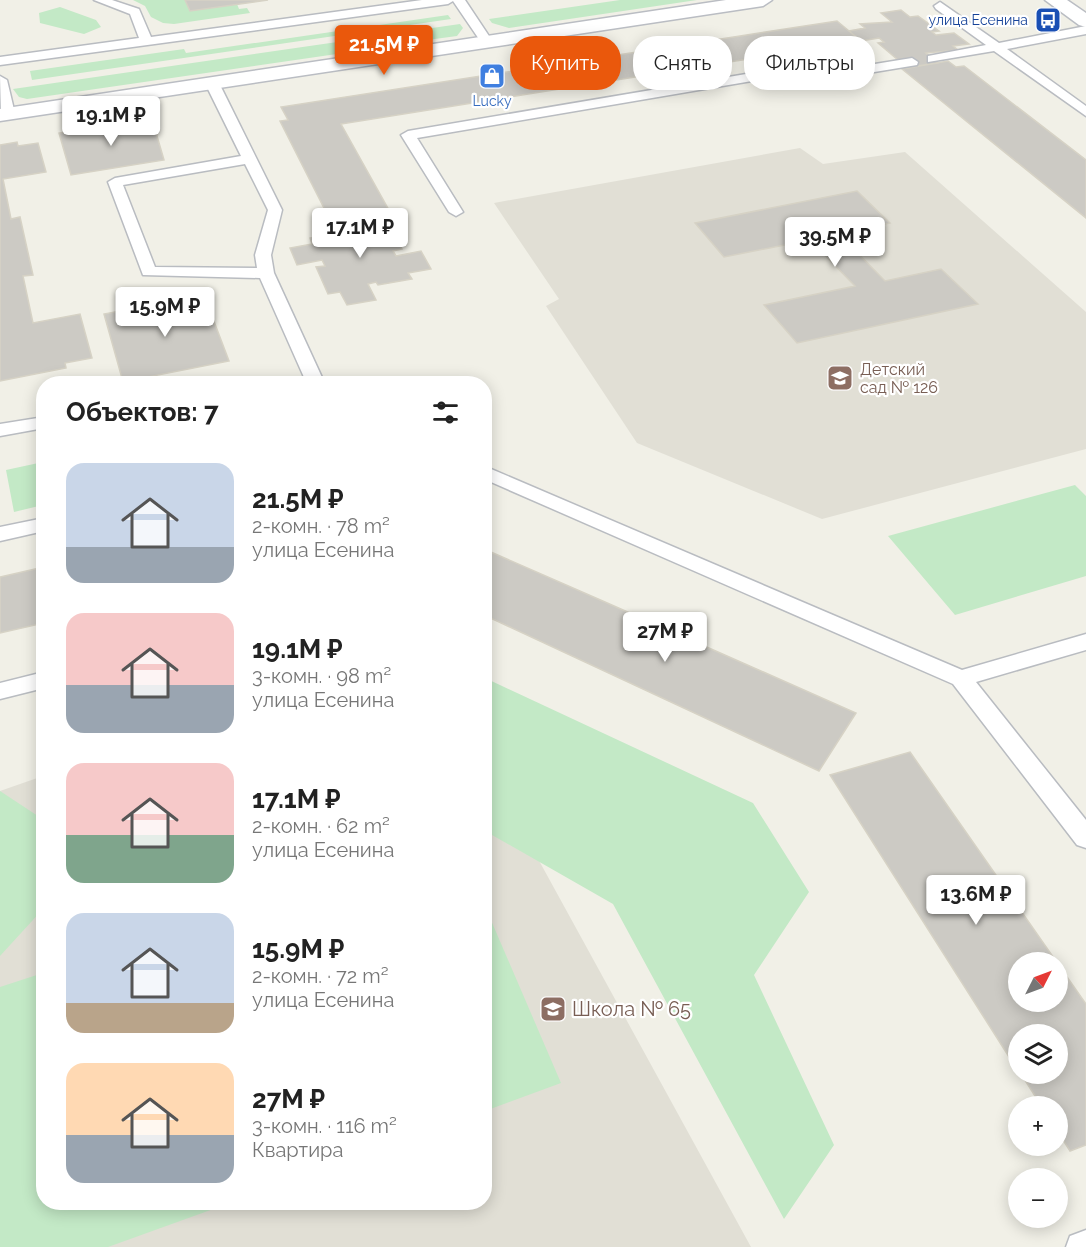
<!DOCTYPE html>
<html lang="ru">
<head>
<meta charset="utf-8">
<style>
  body { margin:0; font-family:Raleway,sans-serif; background:#f2f2f2; color:#222; height:100vh; display:flex; flex-direction:column; font-size:22px; white-space:nowrap }
  * { box-sizing:border-box; margin:0 }
  p { font-size:20px; color:#767676 }
  .icon { flex:none; width:33px; height:33px; fill:none; stroke:currentColor; stroke-width:2; stroke-linecap:round; stroke-linejoin:round }
  .map { position:relative; flex:1; overflow:hidden }
  .side { position:absolute; left:36px; top:376px; width:456px; height:834px; display:flex; flex-direction:column; background:#fff; border-radius:24px; box-shadow:0 3px 15px #0003 }
  .side>* { flex:none }
  .guide { position:absolute; left:510px; top:36px; width:486px; height:54px; display:flex; gap:12px }
  .needle { width:39px; rotate:48deg }
  .tools { position:absolute; left:1008px; top:952px; display:grid; gap:12px }
  .tools a { display:grid; place-items:center; width:60px; height:60px; border-radius:50%; background:#fff; box-shadow:0 3px 15px #0003; font-size:30px }
  .price { position:absolute; translate:-50% -51px; padding:0 14px; border-radius:6px; background:#fff; color:#222; font-size:20px; line-height:39px; filter:drop-shadow(0 2px 3px #0008) }
  .price::after { content:''; position:absolute; left:50%; top:36px; width:18px; height:14px; margin-left:-9px; background:inherit; clip-path:polygon(0 0,100% 0,50% 100%) }
  .price.current { background:#ea580c; color:#fff }
  ul { padding:0; list-style:none }
  li { display:flex; align-items:center; gap:18px; height:150px; padding:0 30px }
  li span { display:grid; place-items:center; flex:none; width:168px; height:120px; border-radius:18px; color:#555 }
  li>.icon { margin-inline-start:auto }
  span .icon { width:72px; height:72px; fill:#fffc; stroke-width:1 }
  li b { font-size:26px }
  h2 { display:flex; justify-content:space-between; align-items:center; height:72px; padding:0 30px; font-size:26px }
  .tag { padding:0 21px; border-radius:24px; background:#fff; box-shadow:0 3px 15px #0003; font-size:21px; line-height:54px }
  .tag.current { background:#ea580c; color:#fff }
  .map>svg:first-child { display:block }
  .education { fill:#e1dfd5 }
  .green { fill:#c3e9c6 }
  .building { fill:#cccac4; stroke:#d6d2c5; stroke-width:1.5; fill-rule:evenodd }
  .lines { fill:none; stroke-linecap:round; stroke-linejoin:round }
  .lane-casing { stroke:#b9bcc1; stroke-width:3 }
  .secondary-casing { stroke:#babdc3; stroke-width:3 }
  .lane { fill:#fff; fill-rule:evenodd }
  .secondary { fill:#fff; fill-rule:evenodd }
  .labels { text-anchor:middle; stroke-width:4.5; stroke-linejoin:round; paint-order:stroke }
  .far-transit-label { font-size:14px; fill:#164399; stroke:#fff; text-anchor:end }
  .far-shop-label { font-size:14px; fill:#366cbe; stroke:#fff }
  .education-label { font-size:16px; fill:#785e54; stroke:#fff; text-anchor:start }
  .near-education-label { font-size:20px; fill:#785e54; stroke:#fff; text-anchor:start }
</style>
</head>
<body>
<div class="map">
<svg width="1086" height="1247" viewBox="0 0 1086 1247">
  <rect width="100%" height="100%" fill="#f1f0e7"/>
  <!-- education -->
  <path class="education" d="M 800,148 L 823,164 L 905,152 L 1086,312 L 1086,449 L 822,519 L 637,443 L 546,306 L 559,299 L 494,203 Z
    M 43,776 L 44,1203 L 484,1203 L 485,790 L 514,815 L 751,1247 L 0,1247 L 0,791 Z"/>
  <!-- green -->
  <path class="green" d="M 133,0 L 185,0 L 237,4 L 239,9 L 247,8 L 250,13 L 174,24 L 163,23 L 151,17 L 145,6 Z
    M 620,0 L 697,0 L 509,28 L 492,23 L 489,19 Z
    M 60,7 L 96,20 L 101,27 L 84,34 L 40,23 L 39,13 Z
    M 448,15 L 451,19 L 32,80 L 30,71 L 184,49 L 186,53 Z
    M 460,24 L 463,28 L 457,36 L 405,43 L 397,33 Z
    M 372,37 L 378,48 L 27,99 L 19,97 L 13,89 Z
    M 43,462 L 43,505 L 14,512 L 6,470 Z
    M 1075,485 L 1086,496 L 1086,576 L 955,615 L 888,536 Z
    M 485,678 L 753,803 L 809,892 L 754,975 L 834,1145 L 784,1219 L 613,904 L 485,831 Z
    M 0,791 L 44,820 L 43,909 L 0,956 Z
    M 484,904 L 561,1083 L 485,1111 L 484,1111 Z
    M 43,973 L 44,1203 L 230,1203 L 108,1247 L 0,1247 L 0,987 Z"/>
  <!-- building -->
  <path class="building" d="M 185,0 L 268,0 L 190,11 Z
    M 901,10 L 910,17 L 918,16 L 939,31 L 932,32 L 936,35 L 954,33 L 969,44 L 953,46 L 958,50 L 926,53 L 938,63 L 917,66 L 907,58 L 898,60 L 878,43 L 884,42 L 879,38 L 861,41 L 849,31 L 865,28 L 860,24 L 892,22 L 881,13 Z
    M 837,21 L 861,41 L 341,124 L 390,212 L 372,215 L 331,222 L 280,121 L 288,120 L 281,107 Z
    M 948,61 L 956,67 L 964,66 L 1086,160 L 1086,218 L 902,69 Z
    M 152,119 L 164,160 L 71,175 L 59,133 Z
    M 17,142 L 18,146 L 38,143 L 46,172 L 3,179 L 11,219 L 20,217 L 33,275 L 23,276 L 33,323 L 80,314 L 92,358 L 65,363 L 66,368 L 0,381 L 0,145 Z
    M 857,191 L 890,223 L 838,233 L 885,281 L 941,269 L 978,304 L 797,343 L 764,305 L 855,286 L 810,240 L 724,257 L 695,223 Z
    M 372,215 L 379,226 L 389,224 L 402,249 L 393,251 L 396,256 L 421,251 L 431,269 L 408,273 L 412,279 L 378,285 L 376,282 L 368,284 L 376,300 L 347,305 L 340,292 L 328,294 L 316,267 L 325,266 L 322,260 L 297,265 L 290,248 L 312,244 L 310,238 L 342,232 L 344,235 L 351,234 L 345,220 Z
    M 204,295 L 229,361 L 123,382 L 104,314 Z
    M 484,549 L 605,602 L 856,713 L 819,771 L 484,615 Z
    M 44,567 L 44,623 L 0,633 L 0,577 Z
    M 910,752 L 1086,1004 L 1086,1145 L 1070,1151 L 1058,1132 L 1058,1107 L 1042,1107 L 1021,1074 L 1058,1074 L 1058,1035 L 1018,1035 L 1018,1071 L 830,775 ZM 1018,963 L 1058,963 L 1058,1002 L 1018,1002 Z"/>
  <g class="lines">
    <!-- lane casing -->
    <g class="lane-casing">
      <path id="lane" d="M 94,0 L 112,0 L 139,9 L 151,37 L 422,0 L 465,0 L 493,42 L 487,46 L 483,45 L 453,1 L 448,4 L 0,65 L 0,57 L 139,38 L 130,14 Z
        M 940,2 L 999,43 L 1086,26 L 1086,34 L 1007,49 L 1086,106 L 1086,116 L 994,51 L 928,62 L 928,56 L 986,45 L 936,9 L 934,6 Z
        M 912,58 L 918,62 L 917,65 L 844,77 L 752,81 L 417,138 L 463,212 L 456,216 L 449,212 L 401,135 L 408,131 L 752,73 L 844,69 Z
        M 0,76 L 7,80 L 15,114 L 13,117 L 8,118 L 1,114 Z
        M 212,79 L 219,83 L 282,210 L 271,255 L 274,273 L 325,384 L 307,384 L 260,278 L 143,275 L 108,182 L 115,178 L 241,156 L 205,83 ZM 245,164 L 268,210 L 255,255 L 257,268 L 155,267 L 123,185 Z
        M 44,417 L 44,428 L 0,436 L 0,424 Z
        M 484,466 L 962,670 L 1086,634 L 1086,650 L 976,682 L 1086,820 L 1086,848 L 1077,845 L 953,684 L 484,479 Z
        M 44,518 L 44,531 L 0,541 L 0,527 Z
        M 44,672 L 44,688 L 0,699 L 0,683 Z
        M 1086,1230 L 1086,1247 L 1066,1247 L 1070,1236 Z"/>
    </g>
    <!-- secondary casing -->
    <g class="secondary-casing">
      <path id="secondary" d="M 726,0 L 772,0 L 763,6 L 0,121 L 0,109 Z
        M 1045,0 L 1067,0 L 1086,13 L 1086,27 L 1079,25 Z"/>
    </g>
    <!-- lane -->
    <use href="#lane" class="lane"/>
    <!-- secondary -->
    <use href="#secondary" class="secondary"/>
  </g>
  <!-- icons -->
  <defs>
    <g id="bus-square" transform="scale(1.35)"><rect x="-9" y="-9" width="18" height="18" rx="4" fill="#1a4fb4" stroke="#fff"/><path d="M-5-6H5V4H4V6H2V4H-2V6H-4V4H-5ZM-3.5-4V0h7V-4ZM-3.5 1.2v1.5H-2V1.2ZM2 1.2v1.5H3.5V1.2Z" fill="#fff"/></g>
    <g id="shop-square" transform="scale(1.35)"><rect x="-9" y="-9" width="18" height="18" rx="4" fill="#3f7fe0" stroke="#fff"/><path d="M-5-2.5h2.3a2.7 3.5 0 0 1 5.4 0H5L5.5 6h-11ZM-1.5-2.5h3a1.5 2.3 0 0 0-3 0Z" fill="#fff"/></g>
    <g id="school-square" transform="scale(1.35)"><rect x="-9" y="-9" width="18" height="18" rx="4" fill="#8d6e63" stroke="#fff"/><path d="M0-5L7-2L0 1L-7-2ZM-4 1L0 2.5L4 1V4Q0 6-4 4Z" fill="#fff"/></g>
  </defs>
  <g fill-rule="evenodd">
    <use href="#bus-square" x="1048" y="20"/>
    <use href="#shop-square" x="492" y="76"/>
    <use href="#school-square" x="840" y="378"/>
    <use href="#school-square" x="553" y="1009"/>
  </g>
  <g class="labels">
    <!-- far-transit labels -->
    <g class="far-transit-label">
      <text x="1028" y="25">улица Есенина</text>
    </g>
    <!-- far-shop labels -->
    <g class="far-shop-label">
      <text x="492" y="106">Lucky</text>
    </g>
    <!-- education labels -->
    <g class="education-label">
      <text x="860" y="375">Детский<tspan x="860" dy="18">сад № 126</tspan></text>
    </g>
    <!-- near-education labels -->
    <g class="near-education-label">
      <text x="572" y="1016">Школа № 65</text>
    </g>
  </g>
</svg>
<div class="tools">
<a><svg class="needle" viewBox="-14 -14 28 28"><path d="M0-13l5 13h-10z" fill="#e53935"/><path d="M0 13l5-13h-10z" fill="#767676"/></svg></a>
<a><svg class="icon" aria-label="layers" viewBox="0 0 24 24"><path d="M12 4l9 5-9 5-9-5zM3 14l9 5 9-5"/></svg></a>
<a>+</a>
<a>−</a>
</div>
<b class="price current" style="left:384px;top:76px">21.5M ₽</b>
<b class="price" style="left:111px;top:147px">19.1M ₽</b>
<b class="price" style="left:360px;top:259px">17.1M ₽</b>
<b class="price" style="left:835px;top:268px">39.5M ₽</b>
<b class="price" style="left:165px;top:338px">15.9M ₽</b>
<b class="price" style="left:665px;top:663px">27M ₽</b>
<b class="price" style="left:976px;top:926px">13.6M ₽</b>
<div class="guide">
<a class="tag current">Купить</a>
<a class="tag">Снять</a>
<a class="tag">Фильтры</a>
</div>
<section class="side">
<h2>Объектов: 7<svg class="icon" aria-label="filters" viewBox="0 0 24 24"><path d="M4 7h16M4 17h16"/><circle cx="9" cy="7" r="2"/><circle cx="15" cy="17" r="2"/></svg></h2>
<ul>
<li><span style="background:linear-gradient(#c9d6e8 70%,#9aa5b1 0)"><svg class="icon" aria-label="home" viewBox="0 0 24 24"><path d="M3 11l9-7 9 7M6 9v11h12V9"/></svg></span><div><b>21.5M ₽</b><p>2-комн. · 78 m²</p><p>улица Есенина</p></div></li>
<li><span style="background:linear-gradient(#f6c9c9 60%,#9aa5b1 0)"><svg class="icon" aria-label="home" viewBox="0 0 24 24"><path d="M3 11l9-7 9 7M6 9v11h12V9"/></svg></span><div><b>19.1M ₽</b><p>3-комн. · 98 m²</p><p>улица Есенина</p></div></li>
<li><span style="background:linear-gradient(#f6c9c9 60%,#7fa58c 0)"><svg class="icon" aria-label="home" viewBox="0 0 24 24"><path d="M3 11l9-7 9 7M6 9v11h12V9"/></svg></span><div><b>17.1M ₽</b><p>2-комн. · 62 m²</p><p>улица Есенина</p></div></li>
<li><span style="background:linear-gradient(#c9d6e8 75%,#b9a48a 0)"><svg class="icon" aria-label="home" viewBox="0 0 24 24"><path d="M3 11l9-7 9 7M6 9v11h12V9"/></svg></span><div><b>15.9M ₽</b><p>2-комн. · 72 m²</p><p>улица Есенина</p></div></li>
<li><span style="background:linear-gradient(#ffd9b3 60%,#9aa5b1 0)"><svg class="icon" aria-label="home" viewBox="0 0 24 24"><path d="M3 11l9-7 9 7M6 9v11h12V9"/></svg></span><div><b>27M ₽</b><p>3-комн. · 116 m²</p><p>Квартира</p></div></li>
</ul>
</section>
</div>
</body>
</html>
